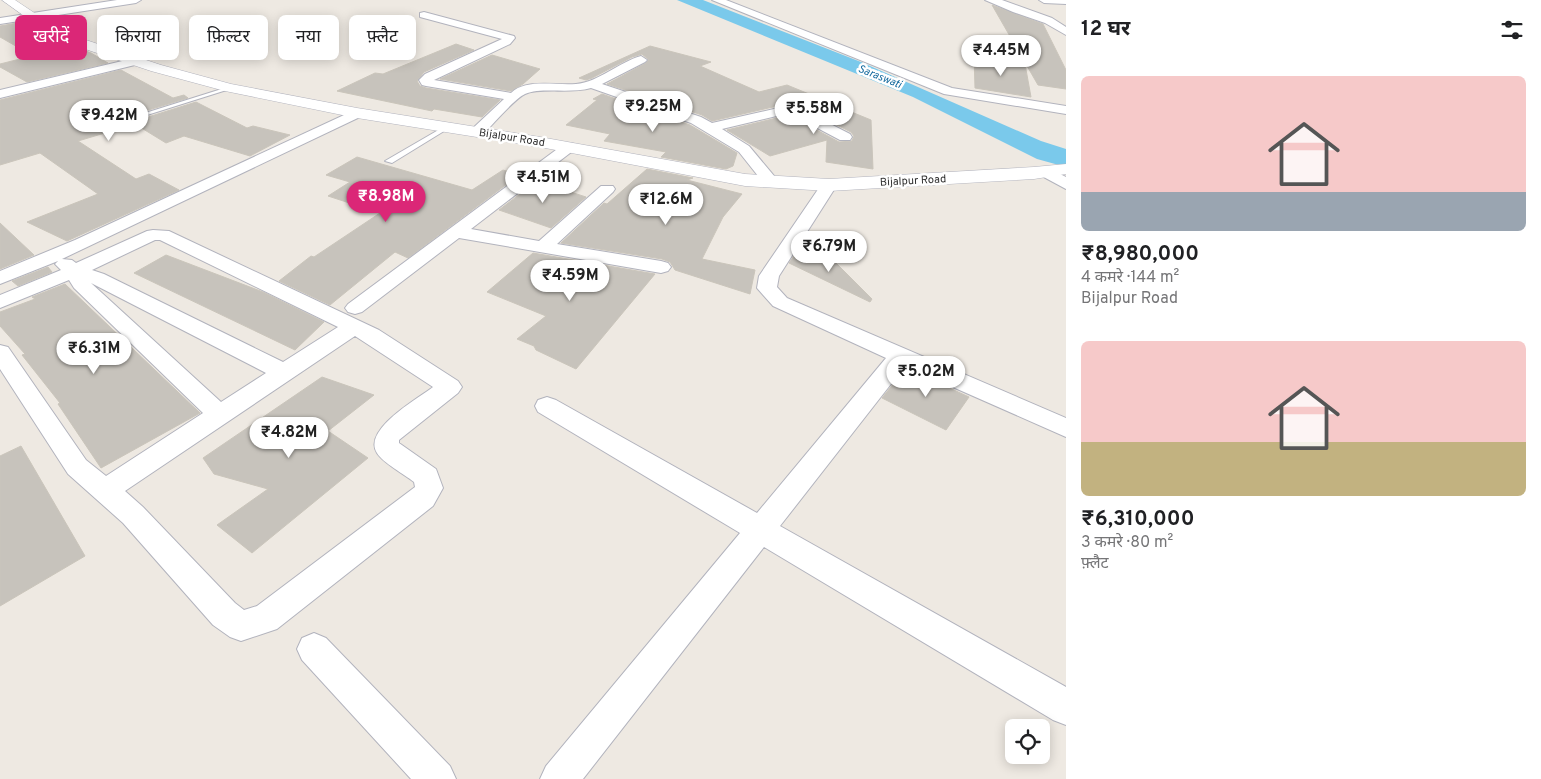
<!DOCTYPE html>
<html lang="hi">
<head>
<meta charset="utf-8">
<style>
  body { margin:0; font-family:Overpass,"Noto Sans Devanagari",sans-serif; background:#f2f2f2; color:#202124; height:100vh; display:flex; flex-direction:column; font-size:19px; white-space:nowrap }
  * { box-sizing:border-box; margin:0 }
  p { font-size:16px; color:#757577 }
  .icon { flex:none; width:28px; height:28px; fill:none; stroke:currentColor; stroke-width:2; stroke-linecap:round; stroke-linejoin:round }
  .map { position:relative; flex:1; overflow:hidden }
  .drawer { display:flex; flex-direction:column; background:#fff; width:475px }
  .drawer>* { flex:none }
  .top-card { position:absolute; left:15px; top:15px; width:475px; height:45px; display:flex; gap:10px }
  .fabs { position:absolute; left:1005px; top:719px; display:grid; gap:10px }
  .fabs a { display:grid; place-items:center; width:45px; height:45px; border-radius:8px; background:#fff; box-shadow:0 2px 12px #0003; font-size:25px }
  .price { position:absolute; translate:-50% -42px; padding:0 11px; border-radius:18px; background:#fff; color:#222; font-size:16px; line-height:32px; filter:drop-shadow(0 1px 2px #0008) }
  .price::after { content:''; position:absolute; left:50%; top:30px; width:15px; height:11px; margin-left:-8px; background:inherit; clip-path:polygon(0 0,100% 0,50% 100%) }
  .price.active { background:#db2777; color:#fff }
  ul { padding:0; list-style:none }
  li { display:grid; align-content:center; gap:10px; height:265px; padding:0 15px }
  li span { display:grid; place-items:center; height:155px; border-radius:8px; color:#555 }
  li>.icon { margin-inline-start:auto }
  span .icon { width:90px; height:90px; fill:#fffc; stroke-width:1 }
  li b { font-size:21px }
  h2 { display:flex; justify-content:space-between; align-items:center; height:60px; padding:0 15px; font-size:21px }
  .chip { padding:0 18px; border-radius:8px; background:#fff; box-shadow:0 2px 12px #0003; font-size:18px; line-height:45px }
  .chip.active { background:#db2777; color:#fff }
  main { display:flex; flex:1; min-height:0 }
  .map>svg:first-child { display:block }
  .water { fill:#7ac9eb }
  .building { fill:#c7c3bc; stroke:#cac5bb }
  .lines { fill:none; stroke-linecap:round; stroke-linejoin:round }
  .service-casing { stroke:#b2b3bd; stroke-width:2 }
  .minor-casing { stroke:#b2b3bd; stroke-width:2 }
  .secondary-casing { stroke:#b2b3bd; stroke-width:1 }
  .service { fill:#fff; fill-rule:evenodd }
  .minor { fill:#fff; fill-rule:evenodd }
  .secondary { fill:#fff; fill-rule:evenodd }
  .labels { text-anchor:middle; stroke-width:5; stroke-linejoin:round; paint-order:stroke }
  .far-water-label { font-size:11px; font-style:italic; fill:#13699d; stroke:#fff }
  .far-street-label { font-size:11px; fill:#2e2e2e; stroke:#fff }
</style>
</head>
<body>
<main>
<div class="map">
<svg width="1066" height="779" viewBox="0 0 1066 779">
  <rect width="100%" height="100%" fill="#eee9e2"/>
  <!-- water -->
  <path class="water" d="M 677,0 L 703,0 L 861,62 L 1041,141 L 1066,149 L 1066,167 L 1037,159 L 913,97 Z"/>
  <!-- building -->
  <path class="building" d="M 992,5 L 1043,24 L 1066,70 L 1066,89 L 1038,85 Z
    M 24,22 L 39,29 L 51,38 L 91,53 L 108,63 L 27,82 L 0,67 L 0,64 L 24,58 L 19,56 L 28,53 L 0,37 L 0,26 Z
    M 456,44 L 474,50 L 424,72 L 417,81 L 420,86 L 426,88 L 500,100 L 482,117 L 434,109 L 432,111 L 337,91 L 375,73 L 383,74 Z
    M 650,46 L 711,62 L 700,66 L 759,92 L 787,85 L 809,94 L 786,104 L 712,121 L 702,115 L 607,84 L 646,63 L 649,60 L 642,54 L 632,57 L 592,78 L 586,80 L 579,78 Z
    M 492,55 L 540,69 L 523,84 L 511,91 L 440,79 Z
    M 974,56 L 1025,64 L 1031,97 L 975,88 Z
    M 121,70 L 173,98 L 184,95 L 188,98 L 122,118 L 123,122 L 129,123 L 196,102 L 247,128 L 253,126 L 290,135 L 250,156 L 184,136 L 166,143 L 135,124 L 78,141 L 136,179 L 149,174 L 179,190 L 67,241 L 27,222 L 98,194 L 40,153 L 0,165 L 0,100 Z
    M 602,94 L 690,125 L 737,153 L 733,166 L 726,169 L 661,157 L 666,152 L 604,141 L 610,134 L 566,125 L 597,100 L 593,99 Z
    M 810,95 L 871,120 L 873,169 L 826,162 L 827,140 L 770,156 L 727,130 L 789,115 L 839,142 L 852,141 L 854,136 L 851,132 L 805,109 L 817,101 Z
    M 357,157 L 472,190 L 503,170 L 519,175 L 408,258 L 395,252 L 330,305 L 279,281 L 311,256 L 314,257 L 380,213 L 328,196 L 350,182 L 326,175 Z
    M 647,169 L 693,178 L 687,180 L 742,194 L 723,217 L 702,259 L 755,270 L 750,294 L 675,270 L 670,262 L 662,259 L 561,243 L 604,203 L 607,204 Z
    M 537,181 L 586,197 L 551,228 L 499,210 Z
    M 0,223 L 34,255 L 0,269 Z
    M 533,253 L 655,274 L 576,369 L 536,350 L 534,346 L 517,339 L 546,316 L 487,292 Z
    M 166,255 L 263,292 L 324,322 L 295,350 L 134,273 Z
    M 794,256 L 824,256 L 831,258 L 872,299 L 870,302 L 789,263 Z
    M 48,267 L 52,272 L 18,286 L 12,281 Z
    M 65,284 L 200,413 L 101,468 L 58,404 L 60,403 L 22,355 L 25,354 L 0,326 L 0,312 L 35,299 L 32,297 Z
    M 906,368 L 969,397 L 946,430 L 882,398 Z
    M 322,377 L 374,395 L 328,431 L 368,458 L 252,553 L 217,525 L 268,489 L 214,474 L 203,458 Z
    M 21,446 L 85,556 L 0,606 L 0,456 Z"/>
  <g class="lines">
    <!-- service casing -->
    <g class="service-casing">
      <path id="service" d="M 228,87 L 233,88 L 128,121 L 123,120 Z
        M 447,125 L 450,127 L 449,128 L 392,163 L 385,161 Z"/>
    </g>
    <!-- minor casing -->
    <g class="minor-casing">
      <path id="minor" d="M 117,0 L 141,0 L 136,3 L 0,24 L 0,18 Z
        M 712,0 L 726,0 L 952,88 L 1066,106 L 1066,114 L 944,94 Z
        M 985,0 L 1002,0 L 1052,18 L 1066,27 L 1066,35 L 1045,23 L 1013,12 Z
        M 1039,0 L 1066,0 L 1066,4 L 1044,3 Z
        M 424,12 L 514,36 L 515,38 L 510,44 L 434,80 L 511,93 C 527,78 556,86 576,84 C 599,82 619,62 641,56 L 647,60 L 645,62 L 602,84 L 701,117 L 712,123 L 787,106 L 808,96 L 815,100 L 801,109 L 850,134 L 852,137 L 850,140 L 840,140 L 789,113 L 722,129 L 749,146 L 780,183 L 778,186 L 766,186 L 739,152 L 691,123 L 591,88 C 570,94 541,87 525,94 C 514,99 492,126 482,135 L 472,135 L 470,132 L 472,129 L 504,99 L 426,86 L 422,85 L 419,80 L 425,74 L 502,39 L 420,17 L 420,13 Z
        M 135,58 L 141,62 L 139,64 L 0,98 L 0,90 Z
        M 357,109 L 362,110 L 364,113 L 362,116 L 62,259 L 72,260 L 76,263 L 147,231 L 153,230 L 169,231 L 379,330 L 458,381 L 462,387 L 458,393 L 399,440 L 399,443 L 436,469 L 443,488 L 433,506 L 277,629 L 241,641 L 230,637 L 213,625 L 123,523 L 68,474 L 0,369 L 0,345 L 8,347 L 86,460 L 106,476 L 203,413 L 74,288 L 69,280 L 0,308 L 0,295 L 61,270 L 55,264 L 58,261 L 0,284 L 0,271 L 75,240 ZM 155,240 L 160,240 L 338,327 L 283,362 L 104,274 L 92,270 ZM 91,283 L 266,373 L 221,402 ZM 355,336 L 433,387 C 417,399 362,430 377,453 C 383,463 404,474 414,482 L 415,487 L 257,606 L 244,610 L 235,603 L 143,507 L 125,491 Z
        M 569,143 L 574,144 L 576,147 L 574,150 L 471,229 L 539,241 L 601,186 L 613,186 L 615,189 L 613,192 L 557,244 L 661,261 L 668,263 L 671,267 L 668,271 L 661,273 L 459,238 L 362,312 L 355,314 L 348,312 L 345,308 L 348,304 L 564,144 Z
        M 1046,167 L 1066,177 L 1066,189 L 1040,175 L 1038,172 L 1040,169 Z
        M 829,180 L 835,182 L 837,185 L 779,276 L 777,287 L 787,298 L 1066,418 L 1066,437 L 905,366 L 780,526 L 1066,687 L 1066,725 L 1053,720 L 764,547 L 583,779 L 540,779 L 546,766 L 740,533 L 538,412 L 535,406 L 538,400 L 547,397 L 556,400 L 757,513 L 886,358 L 773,306 L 757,288 L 759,276 L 823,182 Z
        M 314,633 L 326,638 L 450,766 L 456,779 L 411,779 L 302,660 L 297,649 L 302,638 Z"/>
    </g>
    <!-- secondary casing -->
    <g class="secondary-casing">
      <path id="secondary" d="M 2,0 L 15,0 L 60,30 L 80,38 L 161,65 L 231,84 L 357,108 L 540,137 L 745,174 L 829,179 L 1034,167 L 1066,164 L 1066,174 L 1034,179 L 829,191 L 745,186 L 540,147 L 357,118 L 225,91 L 151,71 L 70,44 L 52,36 Z"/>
    </g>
    <!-- service -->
    <use href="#service" class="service"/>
    <!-- minor -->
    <use href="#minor" class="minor"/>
    <!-- secondary -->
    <use href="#secondary" class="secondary"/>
  </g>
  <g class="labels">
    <!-- far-water labels -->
    <g class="far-water-label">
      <text transform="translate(880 76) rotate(22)" y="4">Saraswati</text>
    </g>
    <!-- far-street labels -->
    <g class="far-street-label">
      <text transform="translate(512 137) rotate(9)" y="4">Bijalpur Road</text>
      <text transform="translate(913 180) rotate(-3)" y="4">Bijalpur Road</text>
    </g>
  </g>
</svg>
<div class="fabs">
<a><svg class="icon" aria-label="locate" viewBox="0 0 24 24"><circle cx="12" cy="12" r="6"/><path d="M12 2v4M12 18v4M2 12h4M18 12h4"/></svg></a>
</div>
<b class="price" style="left:1001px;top:77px">₹4.45M</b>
<b class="price" style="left:653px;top:133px">₹9.25M</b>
<b class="price" style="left:814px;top:135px">₹5.58M</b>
<b class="price" style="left:109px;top:142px">₹9.42M</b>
<b class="price" style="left:543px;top:204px">₹4.51M</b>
<b class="price active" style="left:386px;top:223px">₹8.98M</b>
<b class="price" style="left:666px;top:226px">₹12.6M</b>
<b class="price" style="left:829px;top:273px">₹6.79M</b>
<b class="price" style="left:570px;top:302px">₹4.59M</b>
<b class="price" style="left:94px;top:375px">₹6.31M</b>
<b class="price" style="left:926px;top:398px">₹5.02M</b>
<b class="price" style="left:289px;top:459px">₹4.82M</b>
<div class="top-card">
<a class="chip active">खरीदें</a>
<a class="chip">किराया</a>
<a class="chip">फ़िल्टर</a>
<a class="chip">नया</a>
<a class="chip">फ़्लैट</a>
</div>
</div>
<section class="drawer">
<h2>12 घर<svg class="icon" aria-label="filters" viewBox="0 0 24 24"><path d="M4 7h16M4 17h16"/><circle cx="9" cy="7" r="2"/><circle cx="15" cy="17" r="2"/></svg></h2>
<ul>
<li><span style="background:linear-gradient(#f6c9c9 75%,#9aa5b1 0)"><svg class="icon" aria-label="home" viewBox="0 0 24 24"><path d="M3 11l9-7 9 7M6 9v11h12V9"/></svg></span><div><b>₹8,980,000</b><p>4 कमरे · 144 m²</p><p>Bijalpur Road</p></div></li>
<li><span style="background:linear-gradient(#f6c9c9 65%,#c2b280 0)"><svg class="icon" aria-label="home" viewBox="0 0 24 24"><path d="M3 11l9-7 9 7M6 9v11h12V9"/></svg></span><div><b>₹6,310,000</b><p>3 कमरे · 80 m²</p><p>फ़्लैट</p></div></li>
</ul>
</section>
</main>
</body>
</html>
